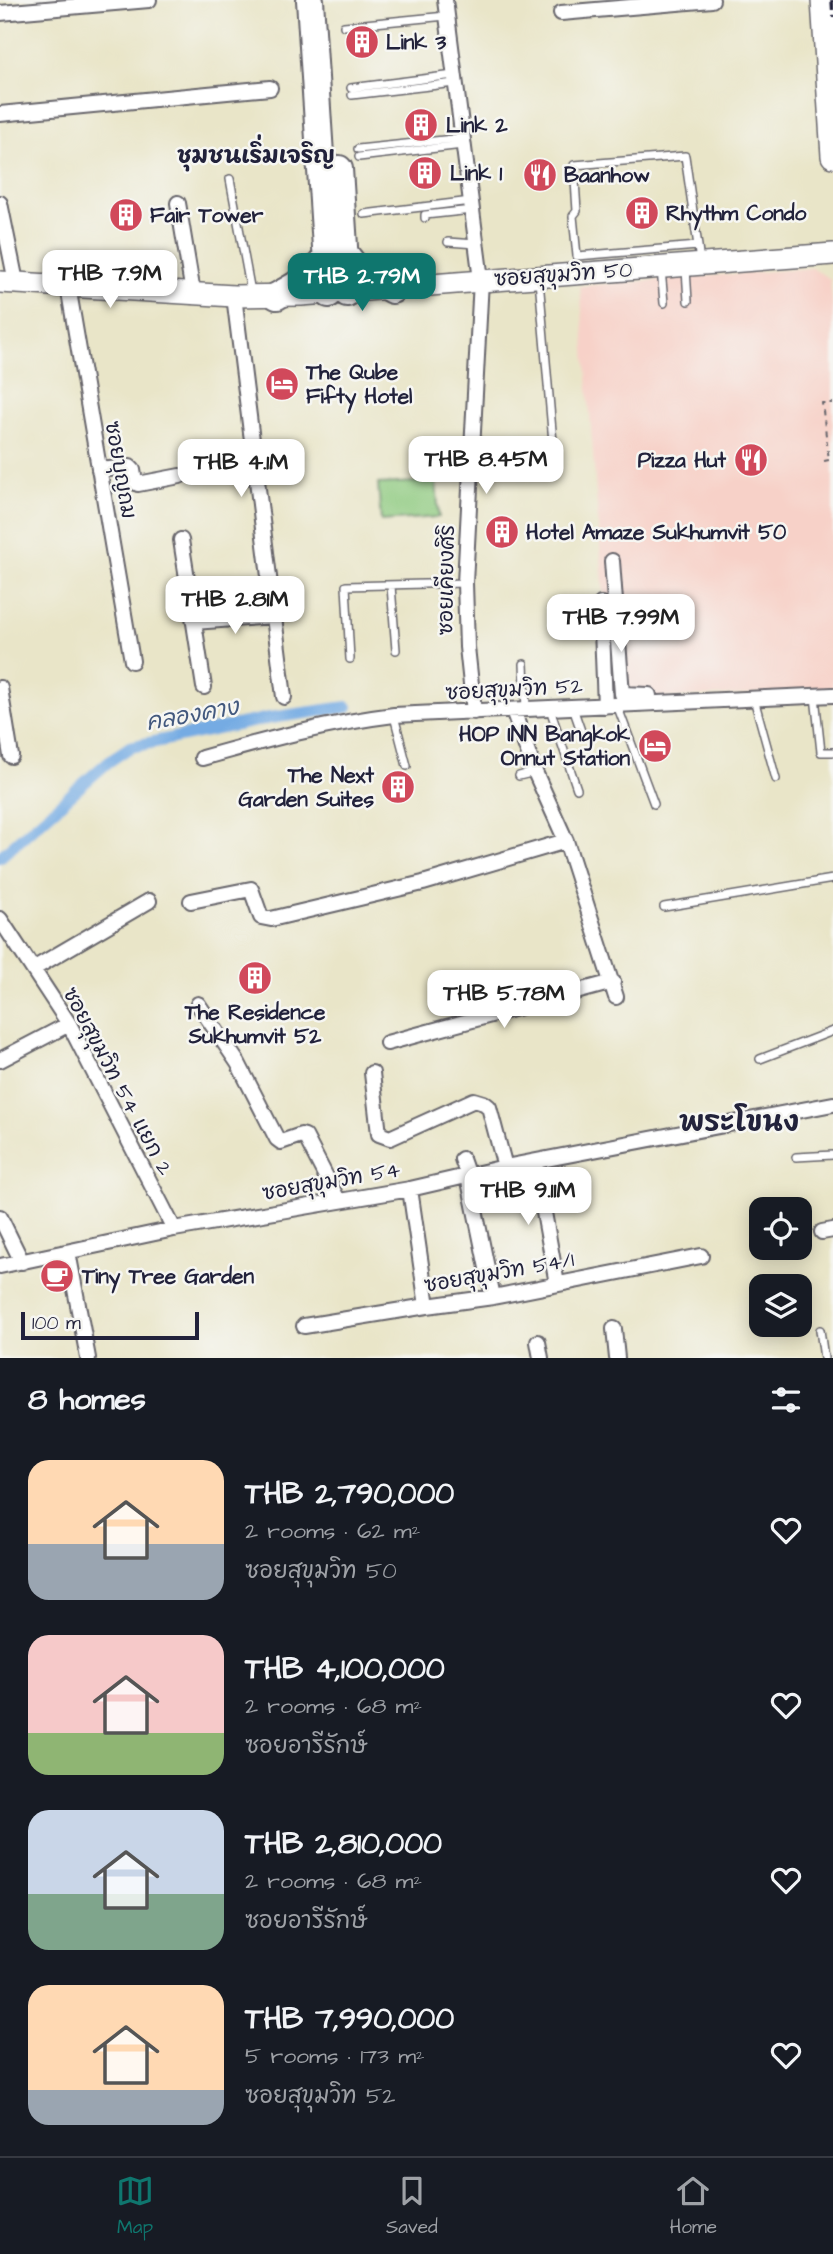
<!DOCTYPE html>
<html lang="en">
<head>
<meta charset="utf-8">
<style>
  body { margin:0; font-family:"Architects Daughter","Playpen Sans Thai",sans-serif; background:#242831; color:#f1f3f6; height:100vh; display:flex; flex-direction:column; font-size:26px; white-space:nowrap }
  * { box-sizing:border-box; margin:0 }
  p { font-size:23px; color:#9ea1a6 }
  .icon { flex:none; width:38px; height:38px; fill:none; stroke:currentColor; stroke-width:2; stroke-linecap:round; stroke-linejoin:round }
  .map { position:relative; height:1358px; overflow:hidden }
  .sheet { display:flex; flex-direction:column; background:#171b24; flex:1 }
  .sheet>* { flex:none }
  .controls { position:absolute; left:749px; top:1197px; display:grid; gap:14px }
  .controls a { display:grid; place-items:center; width:63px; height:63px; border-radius:14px; background:#171b24; box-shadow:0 4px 18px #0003; font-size:35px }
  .scale { position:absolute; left:21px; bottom:18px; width:178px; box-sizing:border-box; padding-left:7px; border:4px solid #22223b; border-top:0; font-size:19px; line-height:24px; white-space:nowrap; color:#22223b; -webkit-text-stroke:5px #f6f6f2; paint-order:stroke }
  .price { position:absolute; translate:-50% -60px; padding:0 16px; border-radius:14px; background:#fff; color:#222; font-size:23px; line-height:46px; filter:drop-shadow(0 2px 4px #0008) }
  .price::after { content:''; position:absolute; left:50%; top:42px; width:21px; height:16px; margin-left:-10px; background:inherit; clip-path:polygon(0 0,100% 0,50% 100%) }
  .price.selected { background:#0f766e; color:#fff }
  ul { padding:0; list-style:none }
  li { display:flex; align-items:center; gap:21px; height:175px; padding:0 28px }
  li span { display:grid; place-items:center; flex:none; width:196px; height:140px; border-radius:21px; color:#555 }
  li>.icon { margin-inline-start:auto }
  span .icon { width:84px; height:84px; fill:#fffc; stroke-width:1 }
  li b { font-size:30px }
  h2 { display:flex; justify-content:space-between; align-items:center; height:84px; padding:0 28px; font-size:30px }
  .menu { display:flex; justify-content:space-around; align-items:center; height:98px; border-top:2px solid #363941; background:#171b24; font-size:19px; color:#9ea1a6 }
  .menu a { display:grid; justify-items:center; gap:4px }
  .menu .selected { color:#0f766e }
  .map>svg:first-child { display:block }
  .built { fill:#f7d1c8 }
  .pitch { fill:#8dc97e; stroke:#58765c; stroke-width:2 }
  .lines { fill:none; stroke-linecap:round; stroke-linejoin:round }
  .canal { stroke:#74abe3; stroke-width:12 }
  .lane-casing { stroke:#68666c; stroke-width:10 }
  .street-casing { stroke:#68666c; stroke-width:18 }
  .secondary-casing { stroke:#68666c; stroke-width:24 }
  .primary-casing { stroke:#68666c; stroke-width:26 }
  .highway-casing { stroke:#68666c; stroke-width:30 }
  .path { stroke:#68666c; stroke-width:2; stroke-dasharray:5 5; stroke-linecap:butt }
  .lane { stroke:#fff; stroke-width:7 }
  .street { stroke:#fff; stroke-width:14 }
  .secondary { stroke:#fff; stroke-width:21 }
  .primary { stroke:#fff; stroke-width:23 }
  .highway { stroke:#fff; stroke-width:26 }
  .rail { stroke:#22223b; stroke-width:3.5; stroke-dasharray:10 5; stroke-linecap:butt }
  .labels { text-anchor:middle; stroke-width:5; stroke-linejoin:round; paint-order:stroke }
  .poi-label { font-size:21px; font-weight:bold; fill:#22223b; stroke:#f6f6f2; text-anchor:start }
  .street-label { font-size:21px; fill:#22223b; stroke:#f6f6f2 }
  .neighbourhood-label { font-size:23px; font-weight:bold; fill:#22223b; stroke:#f6f6f2 }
  .water-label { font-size:23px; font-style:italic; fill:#43597e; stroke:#f6f6f2 }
  .district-label { font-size:28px; font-weight:bold; fill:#22223b; stroke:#f6f6f2 }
</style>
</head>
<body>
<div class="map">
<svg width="833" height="1358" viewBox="0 0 833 1358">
  <rect width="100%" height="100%" fill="#f6f6f2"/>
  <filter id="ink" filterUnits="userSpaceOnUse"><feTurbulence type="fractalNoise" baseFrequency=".0143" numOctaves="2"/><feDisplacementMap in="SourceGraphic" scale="14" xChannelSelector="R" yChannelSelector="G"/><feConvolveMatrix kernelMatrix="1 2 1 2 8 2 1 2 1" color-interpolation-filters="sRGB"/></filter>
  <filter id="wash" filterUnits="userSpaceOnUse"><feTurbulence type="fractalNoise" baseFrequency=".00686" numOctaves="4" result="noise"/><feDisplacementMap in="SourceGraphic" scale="28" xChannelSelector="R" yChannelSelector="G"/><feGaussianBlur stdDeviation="1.57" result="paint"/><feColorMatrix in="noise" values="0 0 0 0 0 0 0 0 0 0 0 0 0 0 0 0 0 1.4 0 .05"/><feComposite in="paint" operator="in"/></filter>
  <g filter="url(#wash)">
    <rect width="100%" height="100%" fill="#e9e5c8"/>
    <!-- built -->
    <path class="built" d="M 812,268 L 830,279 L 833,310 L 833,691 L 612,700 L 580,286 Z"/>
    <!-- pitch -->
    <path class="pitch" d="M 436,481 L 439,517 L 381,521 L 378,484 Z"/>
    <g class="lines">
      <!-- canal -->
      <path class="canal" d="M 0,857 L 108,762 L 130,747 L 270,718 L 347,707"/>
    </g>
  </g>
  <g filter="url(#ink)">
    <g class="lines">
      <!-- lane casing -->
      <g class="lane-casing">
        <path id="lane" d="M 344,26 L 446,16
          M 351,88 L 454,75
          M 352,95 L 455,83
          M 358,149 L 463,138
          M 359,157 L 463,145
          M 230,179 L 251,292
          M 364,214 L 471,201
          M 425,218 L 425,215 L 472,210
          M 448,242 L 476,244
          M 698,246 L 685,156 L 574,165 L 577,211 L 573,216 L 577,256 L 698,246 L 700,263
          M 661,269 L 664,303
          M 686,269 L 688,301
          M 539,280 L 554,454
          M 391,586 L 396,650
          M 350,659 L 346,586 L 465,583
          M 524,664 L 526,709
          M 815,696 L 821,752 L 833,752
          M 754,699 L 776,779
          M 617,705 L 654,804
          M 573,708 L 581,731
          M 550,709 L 577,789
          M 394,716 L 407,766
          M 519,776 L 535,772
          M 664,907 L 833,879
          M 760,1059 L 833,1031
          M 796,1157 L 833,1155
          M 820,1330 L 824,1358"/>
      </g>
      <!-- street casing -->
      <g class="street-casing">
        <path id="street" d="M 445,0 L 481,280 L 465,583 L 467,647 L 474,712
          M 0,13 L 149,0
          M 561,13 L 712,0
          M 0,114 L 270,88
          M 0,203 L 16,282
          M 178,203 L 193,293
          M 68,286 L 132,661
          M 234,296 L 284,697
          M 99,470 L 130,467 L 133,470 L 135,482 L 138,484 L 180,476
          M 181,540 L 204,687
          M 612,561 L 622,694 L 649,695
          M 601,604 L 605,706
          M 194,622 L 273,616
          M 0,688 L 11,756
          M 513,710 L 535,772 L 566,841 L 616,997
          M 202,758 C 266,740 328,723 394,715 L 833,695
          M 191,901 L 251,889 L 261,917 L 271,919 L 423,883 L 566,841
          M 0,919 L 69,1024 L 174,1229
          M 33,969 L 149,901
          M 198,1004 L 238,1063 L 277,1139 L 281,1142 L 301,1135 L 305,1136 L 338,1200
          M 387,1043 L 613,982
          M 0,1060 L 69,1024
          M 372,1073 L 379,1134 L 390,1138 L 474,1100 L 484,1103 L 489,1107 L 505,1167
          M 462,1159 L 468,1176 L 493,1297
          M 535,1163 L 557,1284
          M 410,1189 L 427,1306
          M 0,1217 L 22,1262
          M 822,1232 L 833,1230
          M 68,1252 L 88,1358
          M 0,1266 L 174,1229 L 410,1189 L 505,1167 L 833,1104
          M 304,1326 L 427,1306 L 493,1297 L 701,1256
          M 614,1329 L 617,1358
          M 538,1342 L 541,1358"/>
      </g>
      <!-- secondary casing -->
      <g class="secondary-casing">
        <path id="secondary" d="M 0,282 L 234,296 L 301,295 L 833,254"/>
      </g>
      <!-- primary casing -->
      <g class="primary-casing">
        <path id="primary" d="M 823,0 L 833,156"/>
      </g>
      <!-- highway casing -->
      <g class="highway-casing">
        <path id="highway" d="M 310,0 L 329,294
          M 339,169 L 347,293
          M 346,255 L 360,273 L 392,290
          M 277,296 C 297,285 314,276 327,256"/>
      </g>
      <!-- path -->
      <path class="path" d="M 824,461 L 829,460 L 822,403 L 833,403"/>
      <!-- lane -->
      <use href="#lane" class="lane"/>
      <!-- street -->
      <use href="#street" class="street"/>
      <!-- secondary -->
      <use href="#secondary" class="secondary"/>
      <!-- primary -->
      <use href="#primary" class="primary"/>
      <!-- highway -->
      <use href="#highway" class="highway"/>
      <!-- rail -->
      <path class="rail" d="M 832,0 L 833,17"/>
    </g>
  </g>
  <!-- icons -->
  <defs>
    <g id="building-disc" transform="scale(1.75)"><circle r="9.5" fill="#d1495b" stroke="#f6f6f2"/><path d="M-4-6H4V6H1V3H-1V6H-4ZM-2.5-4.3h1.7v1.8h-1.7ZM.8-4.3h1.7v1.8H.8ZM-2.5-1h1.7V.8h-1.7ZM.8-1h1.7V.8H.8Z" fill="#fff"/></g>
    <g id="restaurant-disc" transform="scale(1.75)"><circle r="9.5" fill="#d1495b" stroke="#f6f6f2"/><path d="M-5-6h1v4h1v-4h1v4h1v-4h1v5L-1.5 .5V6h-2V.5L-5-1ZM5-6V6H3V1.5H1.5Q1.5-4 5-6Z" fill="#fff"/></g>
    <g id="hotel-disc" transform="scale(1.75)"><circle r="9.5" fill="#d1495b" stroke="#f6f6f2"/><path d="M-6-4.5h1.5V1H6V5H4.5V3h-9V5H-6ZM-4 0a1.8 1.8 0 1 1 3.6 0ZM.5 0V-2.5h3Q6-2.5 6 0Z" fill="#fff"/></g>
    <g id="cafe-disc" transform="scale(1.75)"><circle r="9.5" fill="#d1495b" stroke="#f6f6f2"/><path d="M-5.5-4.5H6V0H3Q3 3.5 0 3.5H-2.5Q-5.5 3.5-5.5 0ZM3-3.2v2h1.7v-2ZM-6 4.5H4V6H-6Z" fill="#fff"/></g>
  </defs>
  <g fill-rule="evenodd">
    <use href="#building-disc" x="362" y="42"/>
    <use href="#building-disc" x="421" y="125"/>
    <use href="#building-disc" x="425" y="173"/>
    <use href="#restaurant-disc" x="540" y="175"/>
    <use href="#building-disc" x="642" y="213"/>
    <use href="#building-disc" x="126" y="215"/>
    <use href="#hotel-disc" x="282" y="384"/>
    <use href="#restaurant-disc" x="751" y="460"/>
    <use href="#building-disc" x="502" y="532"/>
    <use href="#hotel-disc" x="655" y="746"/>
    <use href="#building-disc" x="398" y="787"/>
    <use href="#building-disc" x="255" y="978"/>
    <use href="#cafe-disc" x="57" y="1276"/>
  </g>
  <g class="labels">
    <!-- poi labels -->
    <g class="poi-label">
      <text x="386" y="49">Link 3</text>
      <text x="446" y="132">Link 2</text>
      <text x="450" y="180">Link 1</text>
      <text x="564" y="182">Baanhow</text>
      <text x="666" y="220">Rhythm Condo</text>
      <text x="150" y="222">Fair Tower</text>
      <text x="306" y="379">The Qube<tspan x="306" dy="24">Fifty Hotel</tspan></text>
      <text x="726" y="467" text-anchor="end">Pizza Hut</text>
      <text x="526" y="539">Hotel Amaze Sukhumvit 50</text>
      <text x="630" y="741" text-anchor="end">HOP INN Bangkok<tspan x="630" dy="24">Onnut Station</tspan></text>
      <text x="374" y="782" text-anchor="end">The Next<tspan x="374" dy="24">Garden Suites</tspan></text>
      <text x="255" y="1019" text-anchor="middle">The Residence<tspan x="255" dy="24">Sukhumvit 52</tspan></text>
      <text x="82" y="1283">Tiny Tree Garden</text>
    </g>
    <!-- street labels -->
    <g class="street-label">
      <text transform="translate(563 274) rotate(-4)" y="7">ซอยสุขุมวิท 50</text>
      <text transform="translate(121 470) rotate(80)" y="7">ซอยบุญถม</text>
      <text transform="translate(446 580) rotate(-89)" y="7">ซอยเคียงศิริ</text>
      <text transform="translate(514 689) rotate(-3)" y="7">ซอยสุขุมวิท 52</text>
      <text transform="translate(118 1081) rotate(62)" y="7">ซอยสุขุมวิท 54 แยก 2</text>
      <text transform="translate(331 1181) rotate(-10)" y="7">ซอยสุขุมวิท 54</text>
      <text transform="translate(499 1272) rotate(-10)" y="7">ซอยสุขุมวิท 54/1</text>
    </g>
    <!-- neighbourhood labels -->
    <g class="neighbourhood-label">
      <text x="256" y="163">ชุมชนเริ่มเจริญ</text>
    </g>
    <!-- water labels -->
    <g class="water-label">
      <text transform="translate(192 714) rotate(-10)" y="8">คลองคาง</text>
    </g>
    <!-- district labels -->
    <g class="district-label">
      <text x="739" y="1131">พระโขนง</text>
    </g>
  </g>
</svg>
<div class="controls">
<a><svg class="icon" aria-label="locate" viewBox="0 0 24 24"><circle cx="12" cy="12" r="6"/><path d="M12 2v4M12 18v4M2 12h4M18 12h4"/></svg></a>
<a><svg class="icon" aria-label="layers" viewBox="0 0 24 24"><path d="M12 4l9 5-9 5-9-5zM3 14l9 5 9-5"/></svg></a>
</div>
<div class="scale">100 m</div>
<b class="price" style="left:110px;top:310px">THB 7.9M</b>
<b class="price selected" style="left:362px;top:313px">THB 2.79M</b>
<b class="price" style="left:486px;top:496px">THB 8.45M</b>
<b class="price" style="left:241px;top:499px">THB 4.1M</b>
<b class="price" style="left:235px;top:636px">THB 2.81M</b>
<b class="price" style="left:621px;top:654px">THB 7.99M</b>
<b class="price" style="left:504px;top:1030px">THB 5.78M</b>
<b class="price" style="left:528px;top:1227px">THB 9.11M</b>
</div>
<section class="sheet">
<h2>8 homes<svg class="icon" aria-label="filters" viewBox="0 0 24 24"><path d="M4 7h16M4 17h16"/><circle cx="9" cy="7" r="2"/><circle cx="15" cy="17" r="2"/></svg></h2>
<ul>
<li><span style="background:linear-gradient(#ffd9b3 60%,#9aa5b1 0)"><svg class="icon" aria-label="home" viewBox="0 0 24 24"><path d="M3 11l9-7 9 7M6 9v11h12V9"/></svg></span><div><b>THB 2,790,000</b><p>2 rooms · 62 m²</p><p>ซอยสุขุมวิท 50</p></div><svg class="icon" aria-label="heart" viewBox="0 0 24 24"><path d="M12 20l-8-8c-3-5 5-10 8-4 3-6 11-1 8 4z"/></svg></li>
<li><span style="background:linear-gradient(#f6c9c9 70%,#8fb573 0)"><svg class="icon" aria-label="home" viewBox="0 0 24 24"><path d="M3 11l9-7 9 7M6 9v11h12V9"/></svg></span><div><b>THB 4,100,000</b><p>2 rooms · 68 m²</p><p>ซอยอารีรักษ์</p></div><svg class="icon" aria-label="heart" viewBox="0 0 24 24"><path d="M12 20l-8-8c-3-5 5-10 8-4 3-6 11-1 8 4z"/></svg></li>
<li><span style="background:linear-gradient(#c9d6e8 60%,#7fa58c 0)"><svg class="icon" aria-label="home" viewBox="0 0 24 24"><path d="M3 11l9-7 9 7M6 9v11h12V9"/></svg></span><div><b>THB 2,810,000</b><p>2 rooms · 68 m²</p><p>ซอยอารีรักษ์</p></div><svg class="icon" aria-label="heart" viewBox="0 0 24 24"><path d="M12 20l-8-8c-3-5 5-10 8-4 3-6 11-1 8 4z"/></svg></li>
<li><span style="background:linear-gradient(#ffd9b3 75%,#9aa5b1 0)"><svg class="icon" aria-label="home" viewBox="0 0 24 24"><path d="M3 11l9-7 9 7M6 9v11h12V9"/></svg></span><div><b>THB 7,990,000</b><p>5 rooms · 173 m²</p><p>ซอยสุขุมวิท 52</p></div><svg class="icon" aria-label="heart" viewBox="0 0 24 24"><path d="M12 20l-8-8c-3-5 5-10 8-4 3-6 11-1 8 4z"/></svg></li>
</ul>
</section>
<nav class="menu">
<a class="selected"><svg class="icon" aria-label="map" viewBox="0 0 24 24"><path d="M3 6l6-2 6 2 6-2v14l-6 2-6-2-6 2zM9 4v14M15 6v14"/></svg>Map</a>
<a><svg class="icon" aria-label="saved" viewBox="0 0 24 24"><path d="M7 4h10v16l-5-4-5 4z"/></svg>Saved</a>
<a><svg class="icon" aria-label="home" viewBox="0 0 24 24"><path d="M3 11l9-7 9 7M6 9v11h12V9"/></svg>Home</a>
</nav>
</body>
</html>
